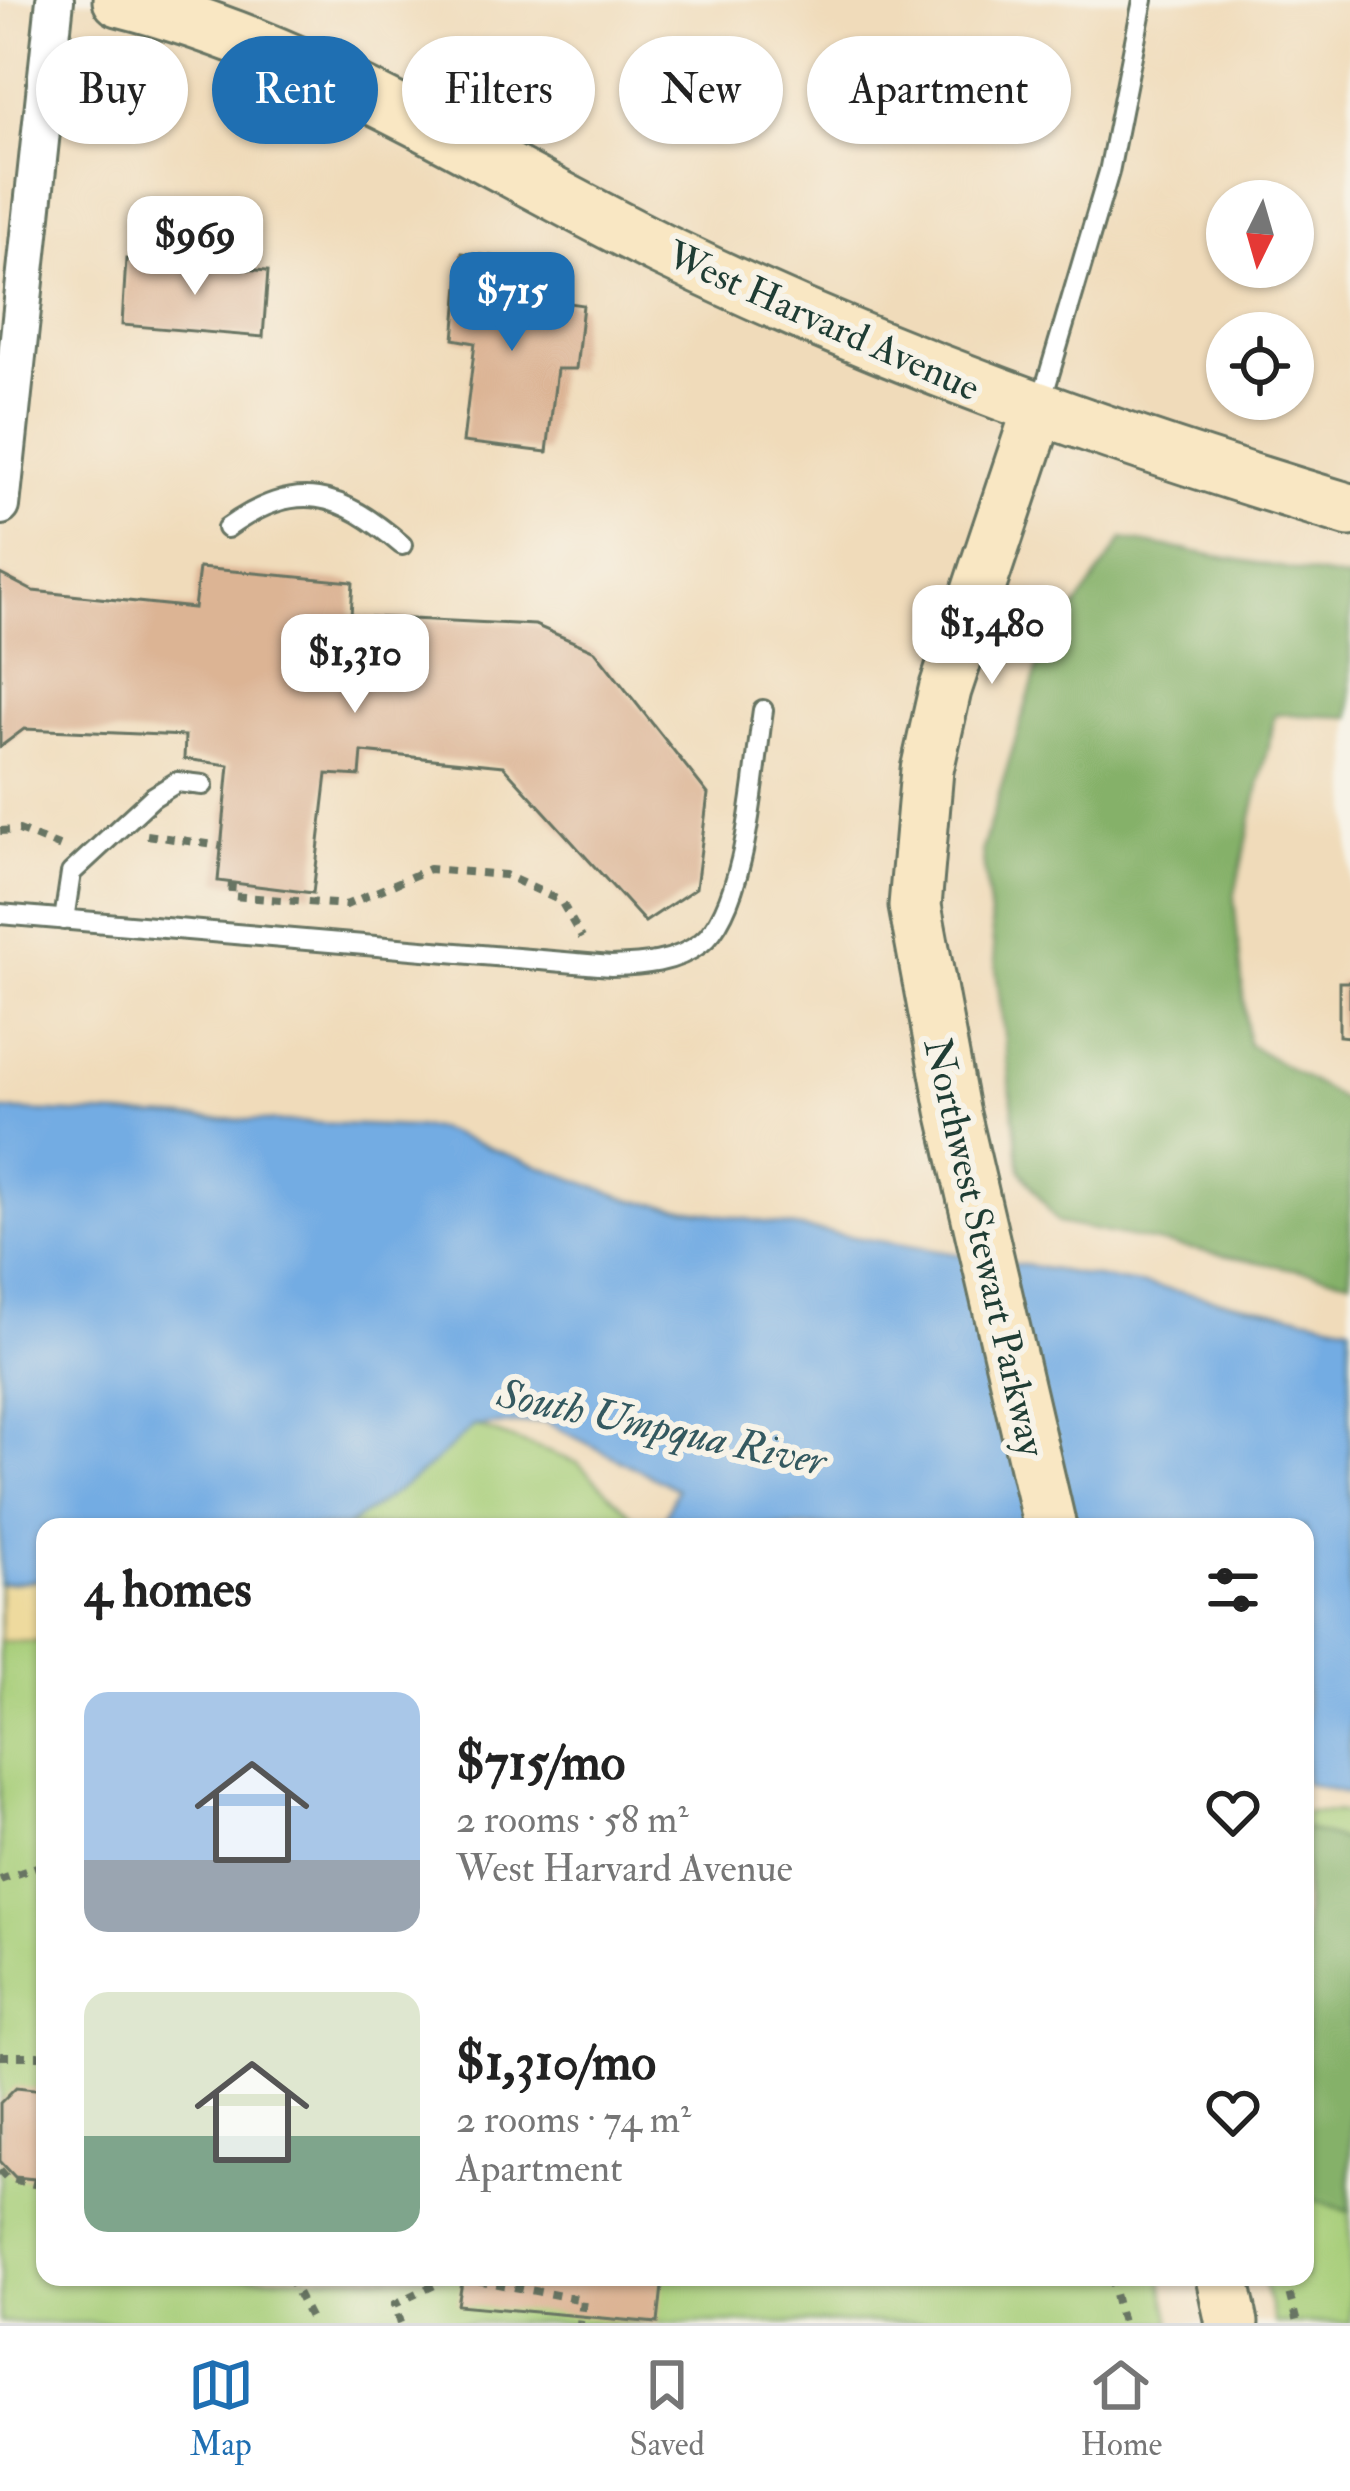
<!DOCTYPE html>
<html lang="en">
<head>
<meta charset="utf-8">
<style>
  body { margin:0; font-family:"IM FELL Double Pica",serif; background:#f2f2f2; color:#222; height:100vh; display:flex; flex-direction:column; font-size:45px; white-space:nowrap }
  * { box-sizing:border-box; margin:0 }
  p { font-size:39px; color:#767676 }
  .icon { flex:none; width:66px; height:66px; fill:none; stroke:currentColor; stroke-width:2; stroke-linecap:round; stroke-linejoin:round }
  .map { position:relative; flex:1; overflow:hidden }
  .drawer { position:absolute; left:36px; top:1518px; width:1278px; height:768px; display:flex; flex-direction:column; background:#fff; border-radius:24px; box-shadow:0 3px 9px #0004 }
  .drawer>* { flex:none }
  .banner { position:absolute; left:36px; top:36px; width:1278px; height:108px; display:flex; gap:24px }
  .needle { width:78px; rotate:185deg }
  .buttons { position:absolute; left:1206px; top:180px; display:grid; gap:24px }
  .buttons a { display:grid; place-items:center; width:108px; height:108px; border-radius:50%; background:#fff; box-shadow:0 3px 9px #0004; font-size:60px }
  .price { position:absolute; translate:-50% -102px; padding:0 27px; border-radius:24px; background:#fff; color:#222; font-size:39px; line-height:78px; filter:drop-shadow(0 3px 6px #0008) }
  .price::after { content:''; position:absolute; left:50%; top:72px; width:36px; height:27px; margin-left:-18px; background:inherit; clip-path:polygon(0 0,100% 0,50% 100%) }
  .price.selected { background:#1f6fb2; color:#fff }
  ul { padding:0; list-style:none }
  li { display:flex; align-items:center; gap:36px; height:300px; padding:0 48px }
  li span { display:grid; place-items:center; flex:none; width:336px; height:240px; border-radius:24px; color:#555 }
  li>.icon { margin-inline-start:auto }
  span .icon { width:144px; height:144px; fill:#fffc; stroke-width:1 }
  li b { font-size:51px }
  h2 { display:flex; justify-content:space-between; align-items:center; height:144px; padding:0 48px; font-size:51px }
  .chip { padding:0 42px; border-radius:54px; background:#fff; box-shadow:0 3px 9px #0004; font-size:42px; line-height:108px }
  .chip.selected { background:#1f6fb2; color:#fff }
  .menu { display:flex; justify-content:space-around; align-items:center; height:168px; border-top:3px solid #e0e0e0; background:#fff; font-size:33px; color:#767676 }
  .menu a { display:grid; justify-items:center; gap:6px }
  .menu .selected { color:#1f6fb2 }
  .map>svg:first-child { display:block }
  .green { fill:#a7ce79; stroke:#638656; stroke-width:3 }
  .forest { fill:#85b169; stroke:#52774e; stroke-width:3 }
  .sand { fill:#eeda9e; stroke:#868c69; stroke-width:3 }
  .water { fill:#73ace3; stroke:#49748c; stroke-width:3 }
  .building { fill:#dcb494 }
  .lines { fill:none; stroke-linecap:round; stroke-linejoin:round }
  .service-casing { stroke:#687463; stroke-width:24 }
  .minor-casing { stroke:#687463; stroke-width:42 }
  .secondary-casing { stroke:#687463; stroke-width:57 }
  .path { stroke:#687463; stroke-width:8; stroke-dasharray:9 9; stroke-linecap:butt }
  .service { stroke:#fff; stroke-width:18 }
  .minor { stroke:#fff; stroke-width:36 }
  .secondary { stroke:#f9e7c3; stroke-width:51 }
  .labels { text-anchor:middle; stroke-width:12; stroke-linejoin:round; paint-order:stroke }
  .street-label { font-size:39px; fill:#1f3d34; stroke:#f7f3e8 }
  .water-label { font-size:42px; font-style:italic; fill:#345960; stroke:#f7f3e8 }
</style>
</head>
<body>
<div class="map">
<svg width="1350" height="2323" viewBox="0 0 1350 2323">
  <rect width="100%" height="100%" fill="#f7f3e8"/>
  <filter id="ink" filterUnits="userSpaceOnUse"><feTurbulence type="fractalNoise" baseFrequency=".00833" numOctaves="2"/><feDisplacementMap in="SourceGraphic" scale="24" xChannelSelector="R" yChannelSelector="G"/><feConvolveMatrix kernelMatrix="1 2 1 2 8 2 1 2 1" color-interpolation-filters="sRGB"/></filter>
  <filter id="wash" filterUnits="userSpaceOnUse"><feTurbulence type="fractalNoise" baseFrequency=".004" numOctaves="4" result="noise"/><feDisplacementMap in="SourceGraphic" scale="48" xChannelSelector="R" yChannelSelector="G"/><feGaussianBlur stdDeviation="2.7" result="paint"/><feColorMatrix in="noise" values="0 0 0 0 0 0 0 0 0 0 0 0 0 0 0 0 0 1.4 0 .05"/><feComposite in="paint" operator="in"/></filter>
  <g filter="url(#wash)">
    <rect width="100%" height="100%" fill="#f0dbba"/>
    <!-- green -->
    <path class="green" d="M 474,1425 L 578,1463 L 644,1527 L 343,1527 Z
      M 45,1578 L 45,2277 L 1161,2277 L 1171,2323 L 0,2323 L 0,1583 Z
      M 1305,1812 L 1350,1813 L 1350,2323 L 1274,2323 L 1263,2277 L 1305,2277 Z"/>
    <!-- forest -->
    <path class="forest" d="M 1123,539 L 1350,580 L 1350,717 L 1275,714 L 1234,898 L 1248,1044 L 1350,1104 L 1350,1280 L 1058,1223 L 1020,1169 L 982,850 L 1040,660 Z
      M 1305,1828 L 1350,1843 L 1350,2212 L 1311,2198 L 1305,2189 Z"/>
    <!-- sand -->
    <path class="sand" d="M 45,1579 L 45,1642 L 0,1641 L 0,1584 Z"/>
    <!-- water -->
    <path class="water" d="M 0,1110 L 435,1128 L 631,1200 L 1150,1286 L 1350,1325 L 1350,1794 L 1305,1783 L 1305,1527 L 661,1527 L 677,1489 L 545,1422 L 474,1426 L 423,1472 L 346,1527 L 45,1527 L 45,1579 L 0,1584 Z"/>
    <g id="blocks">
      <!-- building -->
      <path class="building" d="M 462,253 L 518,259 L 514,295 L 583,305 L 576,369 L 557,369 L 547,452 L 463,442 L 475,343 L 454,339 Z
        M 126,259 L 268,271 L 263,337 L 122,325 Z
        M 199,568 L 353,582 L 351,616 L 535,625 L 595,651 L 708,794 L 696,888 L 645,922 L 503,766 L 362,752 L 360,776 L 327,774 L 313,893 L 218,881 L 229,765 L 184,759 L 185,736 L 24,729 L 0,747 L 0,574 L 33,591 L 194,608 Z
        M 1339,982 L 1350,982 L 1350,1037 L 1339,1036 Z
        M 16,2087 L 45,2090 L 45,2180 L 15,2177 L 0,2161 L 0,2103 Z
        M 463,2277 L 663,2277 L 658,2323 L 458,2305 Z"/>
    </g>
  </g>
  <g filter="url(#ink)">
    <use href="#blocks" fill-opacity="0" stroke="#687463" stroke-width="3"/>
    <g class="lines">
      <!-- service casing -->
      <g class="service-casing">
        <path id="service" d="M 1041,402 L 1109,172 L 1143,0
          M 227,528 C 297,478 340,492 402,545
          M 0,914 L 611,966 C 642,965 675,963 701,943 C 748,906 754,768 763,710
          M 64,920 L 71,873 L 153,797 L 177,782 L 203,785"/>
      </g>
      <!-- minor casing -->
      <g class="minor-casing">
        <path id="minor" d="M 1,506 L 55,0"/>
      </g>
      <!-- secondary casing -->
      <g class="secondary-casing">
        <path id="secondary" d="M 119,0 C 317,50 481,161 662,250 C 885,358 1113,439 1350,510
          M 1038,412 L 945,690 L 927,770 L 915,906 L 953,1110 L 1050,1527
          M 1222,2277 L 1232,2323"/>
      </g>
      <!-- path -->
      <path class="path" d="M 0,831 L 19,830 L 61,847
        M 147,835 L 221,846
        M 232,883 L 231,896 L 346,905 L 429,869 L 505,875 L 561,901 L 582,938
        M 0,1880 L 45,1864
        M 0,2056 L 45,2056
        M 0,2170 L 7,2178 L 43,2186 L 43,2208
        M 289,2277 L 313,2323
        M 461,2277 L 583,2300 L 580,2323
        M 1111,2277 L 1122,2323
        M 1285,2277 L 1297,2323
        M 401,2323 L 395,2304 L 451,2277"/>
      <!-- service -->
      <use href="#service" class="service"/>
      <!-- minor -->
      <use href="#minor" class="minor"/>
      <!-- secondary -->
      <use href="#secondary" class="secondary"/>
    </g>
  </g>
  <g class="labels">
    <!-- street labels -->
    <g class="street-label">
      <text transform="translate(824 320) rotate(24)" y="14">West Harvard Avenue</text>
      <text transform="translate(986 1247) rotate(77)" y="14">Northwest Stewart Parkway</text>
    </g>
    <!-- water labels -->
    <g class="water-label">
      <text transform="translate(662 1426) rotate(12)" y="15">South Umpqua River</text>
    </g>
  </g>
</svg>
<div class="buttons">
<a><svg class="needle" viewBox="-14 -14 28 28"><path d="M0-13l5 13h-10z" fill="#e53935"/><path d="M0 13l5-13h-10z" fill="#767676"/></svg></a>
<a><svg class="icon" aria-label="locate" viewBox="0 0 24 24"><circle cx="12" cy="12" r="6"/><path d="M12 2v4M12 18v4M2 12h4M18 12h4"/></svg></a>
</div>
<b class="price" style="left:195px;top:298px">$969</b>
<b class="price selected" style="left:512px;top:354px">$715</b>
<b class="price" style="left:992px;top:687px">$1,480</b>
<b class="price" style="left:355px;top:716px">$1,310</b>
<div class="banner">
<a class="chip">Buy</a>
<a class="chip selected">Rent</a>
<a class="chip">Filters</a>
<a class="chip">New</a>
<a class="chip">Apartment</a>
</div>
<section class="drawer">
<h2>4 homes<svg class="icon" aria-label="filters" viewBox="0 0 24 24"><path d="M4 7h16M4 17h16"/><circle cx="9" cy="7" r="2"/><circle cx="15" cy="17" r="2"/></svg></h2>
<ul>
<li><span style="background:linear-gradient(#a9c7e8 70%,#9aa5b1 0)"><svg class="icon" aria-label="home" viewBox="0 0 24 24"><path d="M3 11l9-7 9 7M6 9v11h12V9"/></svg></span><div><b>$715/mo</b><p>2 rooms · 58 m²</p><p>West Harvard Avenue</p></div><svg class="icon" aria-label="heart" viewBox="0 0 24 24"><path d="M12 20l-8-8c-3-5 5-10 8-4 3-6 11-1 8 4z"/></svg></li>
<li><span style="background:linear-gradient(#dfe7d0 60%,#7fa58c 0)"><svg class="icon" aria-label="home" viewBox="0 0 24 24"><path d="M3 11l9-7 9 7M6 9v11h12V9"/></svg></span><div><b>$1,310/mo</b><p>2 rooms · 74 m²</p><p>Apartment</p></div><svg class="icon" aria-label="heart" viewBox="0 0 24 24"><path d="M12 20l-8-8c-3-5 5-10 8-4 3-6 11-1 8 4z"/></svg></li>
</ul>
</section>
</div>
<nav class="menu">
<a class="selected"><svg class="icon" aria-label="map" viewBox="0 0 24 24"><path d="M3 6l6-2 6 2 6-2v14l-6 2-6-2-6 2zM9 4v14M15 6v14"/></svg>Map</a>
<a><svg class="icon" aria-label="saved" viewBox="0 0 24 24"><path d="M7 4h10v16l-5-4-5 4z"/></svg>Saved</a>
<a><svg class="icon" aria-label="home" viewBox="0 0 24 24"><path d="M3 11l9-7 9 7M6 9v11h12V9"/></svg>Home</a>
</nav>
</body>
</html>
